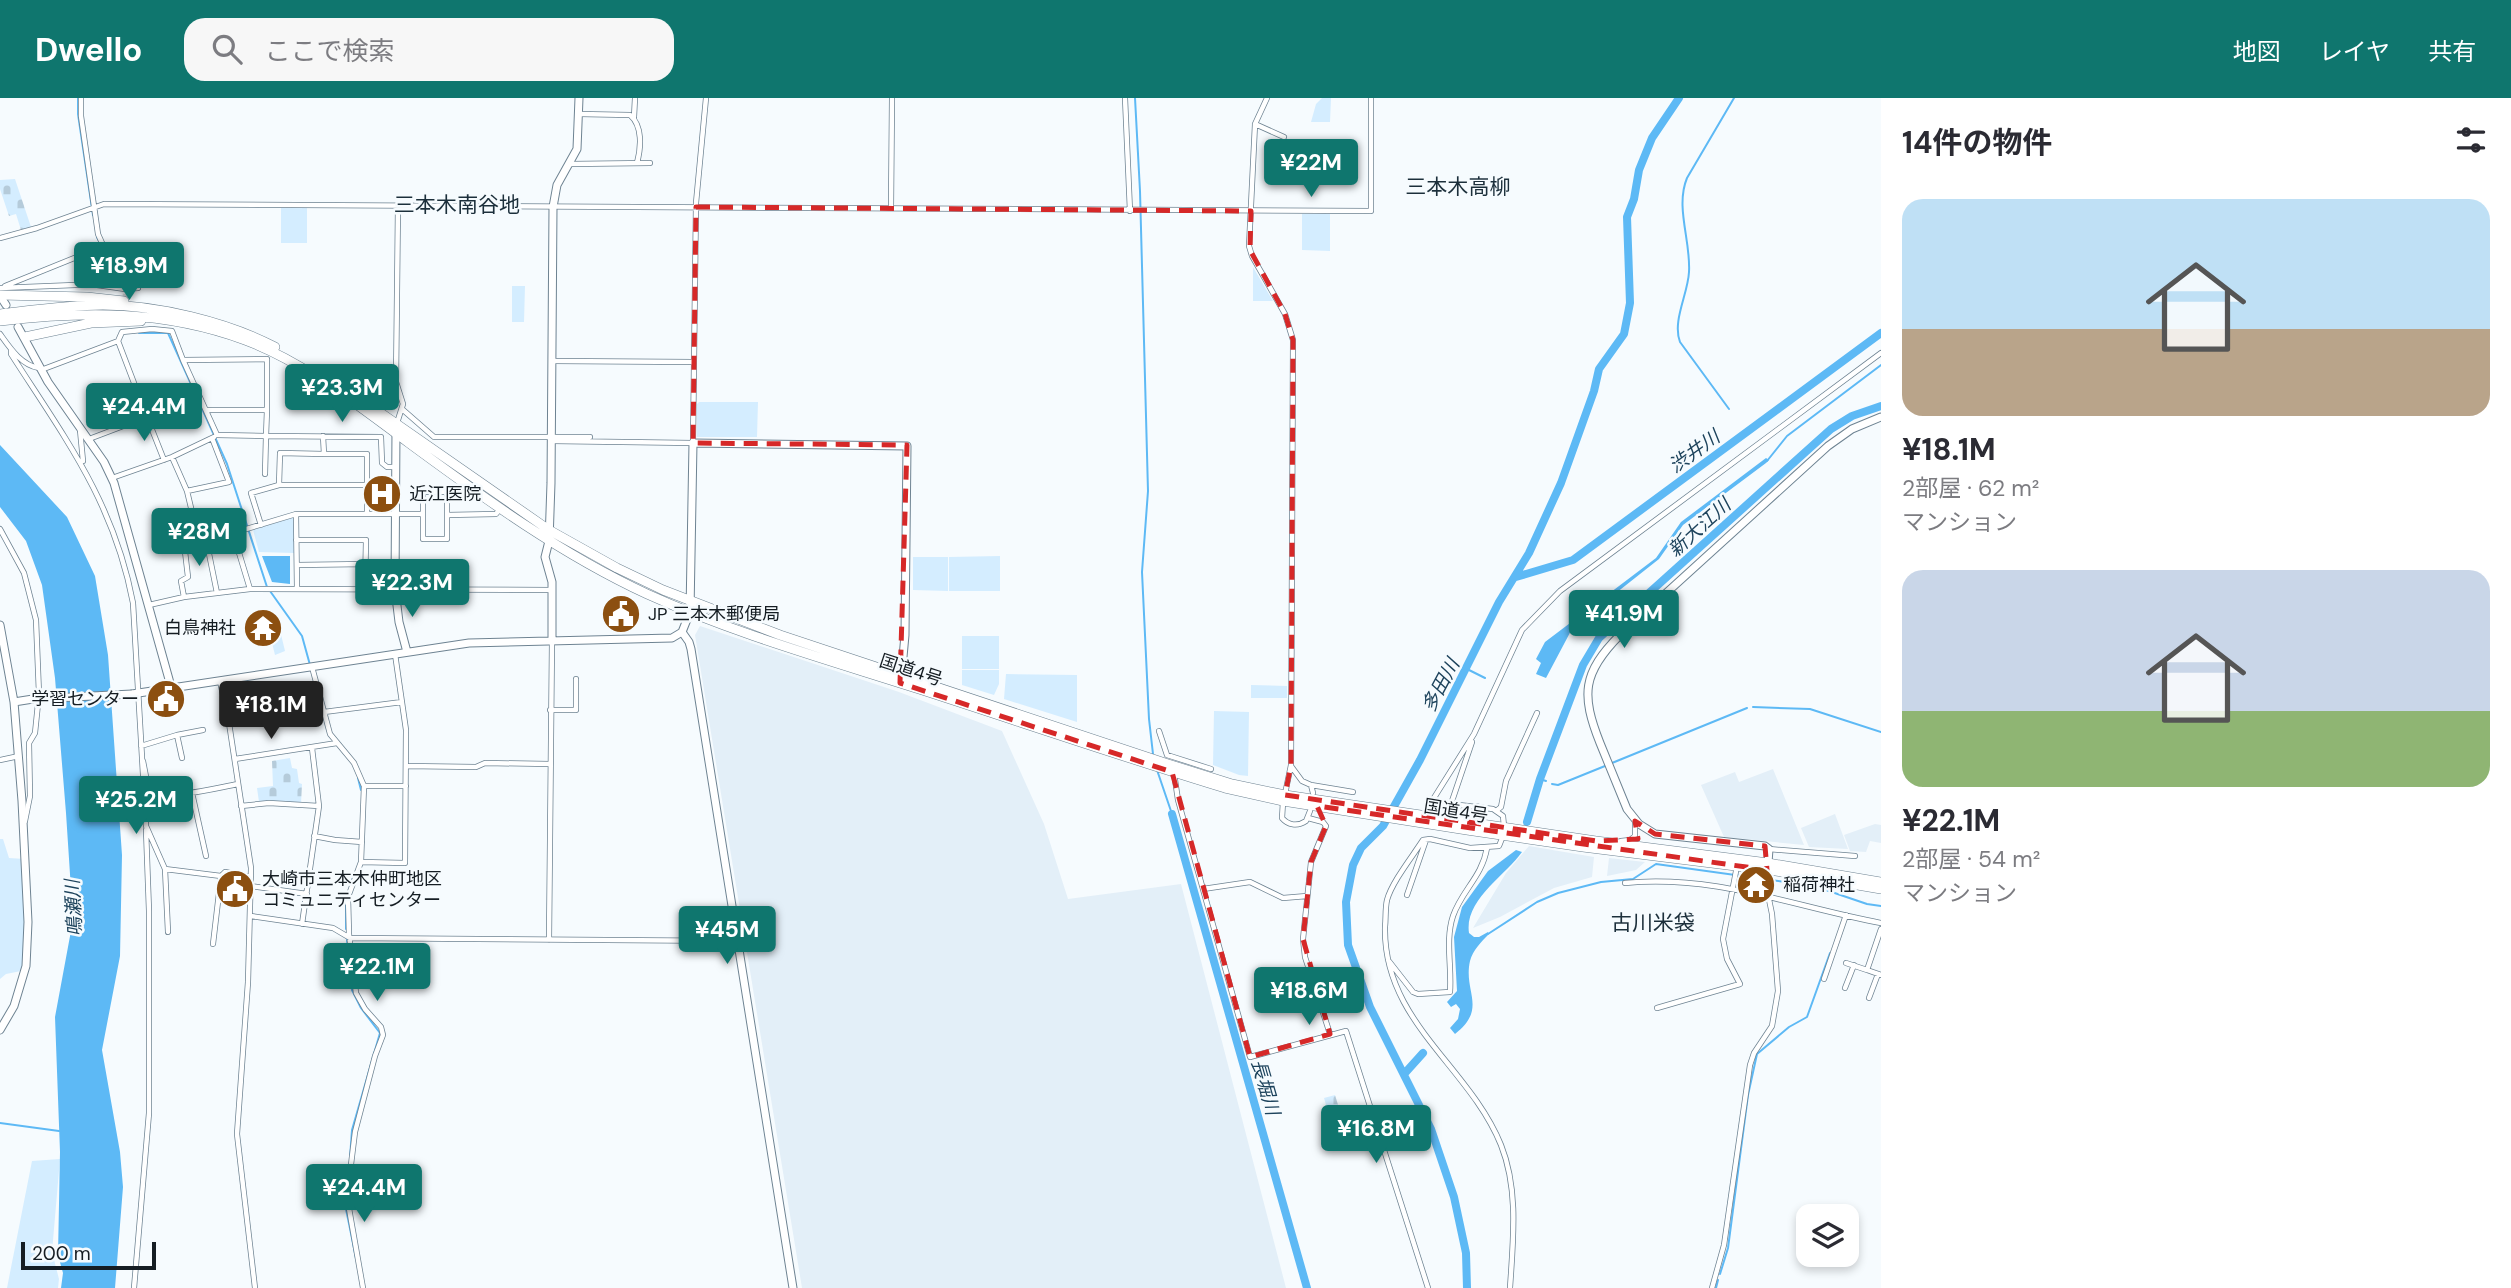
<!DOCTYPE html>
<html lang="ja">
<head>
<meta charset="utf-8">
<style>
  body { margin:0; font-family:"DM Sans","Noto Sans JP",sans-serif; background:#f7f7f7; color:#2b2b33; height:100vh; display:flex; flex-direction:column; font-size:26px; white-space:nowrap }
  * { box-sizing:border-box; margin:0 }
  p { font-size:23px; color:#7c7c81 }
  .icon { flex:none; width:38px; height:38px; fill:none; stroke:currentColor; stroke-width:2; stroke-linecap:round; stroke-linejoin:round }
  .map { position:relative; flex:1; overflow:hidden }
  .details { display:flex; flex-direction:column; background:#fff; width:630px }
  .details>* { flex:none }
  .buttons { position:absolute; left:1796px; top:1106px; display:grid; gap:14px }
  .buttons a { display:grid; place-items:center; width:63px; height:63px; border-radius:14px; background:#fff; box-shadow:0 4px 10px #0003; font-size:35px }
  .scale { position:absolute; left:21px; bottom:18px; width:135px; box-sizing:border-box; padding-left:7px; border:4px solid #151d23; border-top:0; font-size:19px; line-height:24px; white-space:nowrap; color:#151d23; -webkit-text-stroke:5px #f6fbfe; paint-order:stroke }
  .price { position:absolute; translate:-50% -60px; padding:0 16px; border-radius:7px; background:#0f766e; color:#fff; font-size:23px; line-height:46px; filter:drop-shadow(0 2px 4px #0008) }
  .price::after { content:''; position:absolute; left:50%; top:42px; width:21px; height:16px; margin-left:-10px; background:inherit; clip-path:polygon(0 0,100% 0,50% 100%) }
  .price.active { background:#222; color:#fff }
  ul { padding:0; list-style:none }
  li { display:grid; align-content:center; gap:14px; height:371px; padding:0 21px }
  li span { display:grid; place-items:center; height:217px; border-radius:21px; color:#555 }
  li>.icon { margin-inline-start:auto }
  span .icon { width:126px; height:126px; fill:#fffc; stroke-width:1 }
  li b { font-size:30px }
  h2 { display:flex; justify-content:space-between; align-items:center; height:84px; padding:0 21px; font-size:30px }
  header { display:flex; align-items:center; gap:42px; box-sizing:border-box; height:98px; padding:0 35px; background:#0f766e; color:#fff }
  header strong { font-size:33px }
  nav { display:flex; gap:38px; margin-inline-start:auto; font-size:24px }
  .search { width:490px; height:63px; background:#f7f7f7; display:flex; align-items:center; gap:18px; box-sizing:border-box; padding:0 24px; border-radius:21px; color:#7c7c81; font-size:26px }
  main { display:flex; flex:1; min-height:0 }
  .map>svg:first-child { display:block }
  .built { fill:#e3eff8 }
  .green { fill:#d4edff }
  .cemetery { fill:url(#cemetery-stones) }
  .water { fill:#5db9f5 }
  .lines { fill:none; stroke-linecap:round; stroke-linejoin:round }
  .stream { stroke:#5db9f5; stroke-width:2 }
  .river { stroke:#5db9f5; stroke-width:8 }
  .street-tunnel { stroke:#d4dadd; stroke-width:4.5; stroke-dasharray:4.5 2; stroke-linecap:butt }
  .street-casing { stroke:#6e8392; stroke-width:6 }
  .secondary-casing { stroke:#6e8392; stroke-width:9 }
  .highway-casing { stroke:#6e8392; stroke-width:10 }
  .street { stroke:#fff; stroke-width:4.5 }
  .secondary { stroke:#fff; stroke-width:7 }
  .highway { stroke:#fff; stroke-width:9 }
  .secondary-bridge-casing { stroke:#6e8392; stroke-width:9; stroke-linecap:butt }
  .secondary-bridge { stroke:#fff; stroke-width:7 }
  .marked { fill:none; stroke:#d62828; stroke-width:5; stroke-dasharray:14 9; stroke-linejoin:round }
  .labels { text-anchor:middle; stroke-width:5; stroke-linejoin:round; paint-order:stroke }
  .poi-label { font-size:18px; fill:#151d23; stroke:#f6fbfe; text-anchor:start }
  .street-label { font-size:18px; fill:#151d23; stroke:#f6fbfe }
  .water-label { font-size:19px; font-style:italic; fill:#1d435c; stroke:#f6fbfe }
  .quarter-label { font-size:21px; fill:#1c2f3b; stroke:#f6fbfe }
</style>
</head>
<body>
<header>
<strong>Dwello</strong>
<div class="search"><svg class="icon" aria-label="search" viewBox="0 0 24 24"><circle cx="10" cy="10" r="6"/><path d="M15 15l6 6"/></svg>ここで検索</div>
<nav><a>地図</a><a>レイヤ</a><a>共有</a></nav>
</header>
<main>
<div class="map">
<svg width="1881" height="1190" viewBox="0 0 1881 1190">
  <defs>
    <pattern id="cemetery-stones" width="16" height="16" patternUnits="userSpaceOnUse" patternTransform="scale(1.75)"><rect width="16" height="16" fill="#d4edff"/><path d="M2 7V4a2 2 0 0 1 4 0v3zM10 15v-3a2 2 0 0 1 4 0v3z" fill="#b5cbda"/></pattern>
  </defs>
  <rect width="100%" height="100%" fill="#f6fbfe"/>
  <!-- built -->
  <path class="built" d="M 700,528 L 899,594 L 1002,633 L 1044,726 L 1068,801 L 1181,786 L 1286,1190 L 802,1190 L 695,537 Z
    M 1773,671 L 1804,747 L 1724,739 L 1701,687 L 1735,674 L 1739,684 Z
    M 1835,716 L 1848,751 L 1809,749 L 1801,730 Z
    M 1875,726 L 1881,727 L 1881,745 L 1870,743 L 1866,754 L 1850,753 L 1844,737 Z
    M 1529,748 L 1594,759 L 1592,779 L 1554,790 L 1500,819 L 1473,830 L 1506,775 Z
    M 1609,760 L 1645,764 L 1636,772 L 1607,778 Z"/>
  <!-- green -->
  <path class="green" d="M 1322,0 L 1331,0 L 1330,24 L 1311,24 L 1316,6 Z
    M 281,110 L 307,110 L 307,145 L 281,145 Z
    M 1302,116 L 1330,116 L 1330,153 L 1302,152 Z
    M 1253,169 L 1273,203 L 1253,203 Z
    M 512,188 L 525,188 L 524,224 L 512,224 Z
    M 699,304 L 758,304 L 757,339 L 697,339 L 697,306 Z
    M 294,419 L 294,455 L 259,454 L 253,432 Z
    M 1000,458 L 1000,493 L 949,493 L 949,459 Z
    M 913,459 L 948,459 L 948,493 L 913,492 Z
    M 278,524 L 285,553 L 275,557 L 268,529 Z
    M 962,538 L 999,538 L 999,571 L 962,571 Z
    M 962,572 L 999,572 L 999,586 L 994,597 L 962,587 Z
    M 1006,576 L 1077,577 L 1077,624 L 1004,601 Z
    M 1251,587 L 1287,588 L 1287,600 L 1251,600 Z
    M 1214,613 L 1249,614 L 1248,678 L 1239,677 L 1213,667 Z
    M 0,741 L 3,741 L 9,760 L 25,761 L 28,827 L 21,873 L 6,876 L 0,881 Z
    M 60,1061 L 52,1154 L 59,1181 L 58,1190 L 7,1190 L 32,1063 Z"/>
  <!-- cemetery -->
  <path class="cemetery" d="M 15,81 L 31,129 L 21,132 L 16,116 L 9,118 L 0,91 L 0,82 Z
    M 290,660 L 292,670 L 297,671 L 299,685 L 302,686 L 301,706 L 259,704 L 257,690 L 273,688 L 272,663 Z
    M 1335,997 L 1343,1023 L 1332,1027 L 1324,1000 Z"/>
  <!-- water -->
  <path class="water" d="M 0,347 L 67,419 L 95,478 L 108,557 L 122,757 L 120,858 L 102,952 L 120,1054 L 123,1089 L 115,1190 L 61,1190 L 63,1175 L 58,1157 L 60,1054 L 55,919 L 73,822 L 66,715 L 55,580 L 42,487 L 26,443 L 0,409 Z
    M 1766,360 L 1769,362 L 1766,365 L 1683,427 L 1659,461 L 1573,529 L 1546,580 L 1536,576 L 1541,565 L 1536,561 L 1545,544 L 1656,460 L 1681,424 Z
    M 262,458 L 290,458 L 290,486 L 272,484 Z
    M 1516,752 L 1522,754 C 1506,777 1464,802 1469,835 L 1474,839 L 1479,839 L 1488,834 L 1489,836 C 1481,844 1473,852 1470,863 C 1463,894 1488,910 1455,936 L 1450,930 L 1458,921 L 1460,911 L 1456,906 L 1451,909 L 1447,904 L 1457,893 L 1454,839 L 1462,809 L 1488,773 Z"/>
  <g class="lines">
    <!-- stream -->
    <path class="stream" d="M 78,0 L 78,16 L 93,117
      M 1135,0 L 1140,93 L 1148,393 L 1142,474 L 1149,621 L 1153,656
      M 97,139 C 105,157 129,169 127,189
      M 139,235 L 168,235 L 227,366 L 267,489
      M 1729,311 L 1680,244 C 1672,223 1688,196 1689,174 C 1691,143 1675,109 1687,80 L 1734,0
      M 1767,363 L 1787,338 L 1881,267
      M 270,493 L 302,538 L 310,567
      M 1465,570 L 1485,580
      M 1753,609 L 1810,611 L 1881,634
      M 1612,665 L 1747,610
      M 1157,672 L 1172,716
      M 358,680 L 361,692
      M 1540,681 L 1546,683
      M 1552,686 L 1558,687 L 1605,668
      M 346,831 L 346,802 L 353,780
      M 1488,836 L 1537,804 L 1558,795 L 1601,784 L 1633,781 L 1656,766 L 1814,788 L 1867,806 L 1881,808
      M 347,842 L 352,892 L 361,910 L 380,935 L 352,1032 L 350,1060
      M 0,1025 L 59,1033
      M 346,1094 L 345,1106 L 356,1160
      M 1720,1176 L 1728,1150 L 1748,997 L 1757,956 L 1789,929 L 1807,919 L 1830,855
      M 1716,1190 L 1718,1182"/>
    <!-- river -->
    <path class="river" d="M 1516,479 L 1573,462 L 1881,235
      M 1172,716 L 1307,1190
      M 1527,724 L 1540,681 L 1583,567 L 1599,540 L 1831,331 L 1852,318 L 1881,308
      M 1405,975 L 1423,955
      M 1467,1190 L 1466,1155 L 1454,1099 L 1431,1031 L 1370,909 L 1348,847 L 1346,804 L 1353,767 L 1361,750 L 1383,728 L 1420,662 L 1499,504 L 1529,455 L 1561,385 L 1594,293 L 1599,271 L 1624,236 L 1630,205 L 1627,119 L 1634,101 L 1639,72 L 1652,40 L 1679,0"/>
    <!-- street-tunnel -->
    <path class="street-tunnel" d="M 123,218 L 125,196"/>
    <!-- street casing -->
    <g class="street-casing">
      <path id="street" d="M 1125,0 L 1130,113
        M 1267,0 L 1255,26 L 1249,148 L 1252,158 L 1285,216 L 1293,242 L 1291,667 L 1285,696
        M 579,16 L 630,17 C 643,28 641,50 637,65
        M 634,19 L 635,0
        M 1255,26 L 1284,39
        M 570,66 L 650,65
        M 891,110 L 892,0
        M 0,140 L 37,130 L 104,106 L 1371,113 L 1371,0
        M 97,187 L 97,175 L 102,156 L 100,151
        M 5,188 L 104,148
        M 0,190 L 75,187 L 97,187 L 125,191 L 138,190 L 136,184 L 102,145 L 98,136 L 81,18 L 81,0
        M 0,236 C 10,250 21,267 39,270
        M 11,251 L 11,256 C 65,340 114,404 133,505 L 146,728 L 165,771 L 221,778 L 225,774 L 251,779
        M 183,262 L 267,261
        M 553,263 L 693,264
        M 41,272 L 118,243
        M 402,311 L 434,339 L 590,339
        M 267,312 L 267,261
        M 147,319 L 164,362
        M 397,325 L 403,306 L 396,284 L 398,107
        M 80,332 L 83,363
        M 212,340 L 229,384 L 187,393 L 192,414 L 182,416 L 184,445 L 233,435 L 296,416 L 423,416
        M 89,341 L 147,319 L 118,243 L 122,234 L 152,231 L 172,233 L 183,262 L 217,337 L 266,338 L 267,312 L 206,312
        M 552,343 L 693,345 L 696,105 L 706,0
        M 324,356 L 367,356 L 367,416
        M 172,359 L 187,393
        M 265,376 L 266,338 L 381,339 L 382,365 L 387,369 L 395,369
        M 112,380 L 172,359 L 214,339
        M 279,387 L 366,387
        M 296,416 L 297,491
        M 447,417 L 447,441 L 423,441 L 423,394 L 447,394 L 447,417 L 496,416 L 500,411
        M 261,427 L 251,395 L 279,387 L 280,355 L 324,356 L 323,338
        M 0,431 L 24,475 L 36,522 L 39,596 L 35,635 L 29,645 L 30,698 L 25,723
        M 233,435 L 250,491
        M 206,441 L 217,495
        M 296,442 L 366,442 L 365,491
        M 184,445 L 188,479 L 181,483 L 184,499
        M 297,467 L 366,466
        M 149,507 L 184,499 L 250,491 L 552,492
        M 312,569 L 330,636 L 354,665 L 364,688 L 361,764 L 348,799 L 349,836 L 356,895 L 365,911 L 381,929 L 383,937 L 375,958 L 355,1034 L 347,1099 L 363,1190
        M 220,583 L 229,625 L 251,770 L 248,884 L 237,1036 L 255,1190
        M 550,612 L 576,612 L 576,581
        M 324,614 L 402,604
        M 229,625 L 284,620 L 323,612
        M 1159,633 L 1167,657 L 1211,671
        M 177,637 L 182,660
        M 1472,644 L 1451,706 L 1493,711 L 1503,718 L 1504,728
        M 141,648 L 177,637 L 203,632
        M 235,661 L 337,645
        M 0,662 L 19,658
        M 143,663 L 149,694 C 175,701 211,691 238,686
        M 406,668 L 476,669 L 485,665 L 550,666
        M 1291,668 L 1302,683 L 1311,687 L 1313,695
        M 1174,675 L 1178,702 L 1250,959 L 1346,933 L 1428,1190
        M 1311,687 L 1353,694
        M 364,688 L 406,688
        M 192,695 L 206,758
        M 1283,704 L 1282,720 C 1288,727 1297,729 1306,723 L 1310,713
        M 241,708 L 269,705 L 319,708
        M 1427,711 L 1474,636 L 1522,532 L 1560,493 L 1881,255
        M 1496,713 L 1501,709 L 1506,683 L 1537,615
        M 1476,715 L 1477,708
        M 1308,720 L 1323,724 L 1326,728 L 1311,764 L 1303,841 L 1305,859 L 1330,936
        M 314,738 L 335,742 L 362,744
        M 1503,738 L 1499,748 L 1470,750 L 1430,741 L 1423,742 C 1412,759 1392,784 1387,802 C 1385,811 1386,820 1385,829 C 1383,923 1469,968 1501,1047 C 1519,1092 1513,1143 1510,1190
        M 1621,743 L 1630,742 L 1635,738 L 1635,724
        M 1769,751 L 1855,758
        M 361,764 L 405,765 L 406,632 L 395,556
        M 165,771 L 168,834
        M 1625,785 C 1715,776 1795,809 1881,825
        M 251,788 L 307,796
        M 1203,791 L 1250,784 L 1283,800 L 1307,798
        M 1407,797 L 1426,742
        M 251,818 L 333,830 L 350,840 L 738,843
        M 302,826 L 319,708 L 312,650
        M 1881,831 L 1867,872 L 1881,877
        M 549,842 L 552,542
        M 213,846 L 221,778
        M 1388,862 L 1413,894 L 1418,896 L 1450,894 C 1452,869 1445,842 1453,818 C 1462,792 1482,779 1487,750
        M 1846,865 L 1867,872
        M 1824,881 L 1846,817
        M 1845,890 L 1854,867
        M 1869,900 L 1878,876
        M 1657,910 L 1740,886 L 1727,861 L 1723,841 L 1737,768
        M 134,1190 L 149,1015 L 149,813 L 146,732
        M 1712,1190 L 1724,1147 L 1750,967 L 1754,955 L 1772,928 L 1778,893 L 1772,816 L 1766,787 L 1766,772"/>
    </g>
    <!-- secondary casing -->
    <g class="secondary-casing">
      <path id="secondary" d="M 0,198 L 6,207
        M 18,229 L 48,284 L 104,364 L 114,385 L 172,592
        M 396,331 L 395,491 L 399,524 L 407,554
        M 0,527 L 14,604 L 22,703 L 28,824 L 26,868 L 14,908 L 0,932
        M 682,534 L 689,544 L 691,551 L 793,1190
        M 552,542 L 552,484 L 545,459 L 549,443 L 551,385 L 553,109 L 557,87 L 577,51 L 579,0
        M 132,596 L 469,545 L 672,540 L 682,534 L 690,514 L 693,345 L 907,348 L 905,537 L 901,581
        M 14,604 L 33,601
        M 1768,765 L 1769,751 L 1765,748 L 1655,736 L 1639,726 L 1627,711 C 1618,689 1609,667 1600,645 C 1581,597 1582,575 1620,537 L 1828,348 L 1852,331 L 1881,319"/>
    </g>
    <!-- highway casing -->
    <g class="highway-casing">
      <path id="highway" d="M 0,197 L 87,199 L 124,203
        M 0,216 C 34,212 68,207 103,207 C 157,207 227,224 275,249
        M 0,223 C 84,213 164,212 245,242 C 306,265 357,307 409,345 C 485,401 561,456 647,496 C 733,535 829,562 919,591 C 1021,624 1123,659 1225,690 L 1283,703 L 1467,732 L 1583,749 L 1776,773 L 1881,791
        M 25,239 L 91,225 L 141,223
        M 342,288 L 549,432 L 617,470 L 663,492 L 780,537 L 1168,666 L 1232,686 L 1285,697 L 1596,743 L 1768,765 L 1881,784"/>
    </g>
    <!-- street -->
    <use href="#street" class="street"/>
    <!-- secondary -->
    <use href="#secondary" class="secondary"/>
    <!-- highway -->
    <use href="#highway" class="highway"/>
    <!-- secondary-bridge casing -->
    <g class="secondary-bridge-casing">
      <path id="secondary-bridge" d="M 33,601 L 132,596"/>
    </g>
    <!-- secondary-bridge -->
    <use href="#secondary-bridge" class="secondary-bridge"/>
  </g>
  <!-- marked area -->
  <path class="marked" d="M 696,109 L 1251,113 L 1250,152 L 1285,216 L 1293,242 L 1291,667 L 1285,697 L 1596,743 L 1638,741 L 1635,723 L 1655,736 L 1765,748 L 1767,772 L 1317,708 L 1326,728 L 1311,764 L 1303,841 L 1330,936 L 1250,959 L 1172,674 L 900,585 L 907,347 L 693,345 Z"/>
  <!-- icons -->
  <defs>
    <g id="hospital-disc" transform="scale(2.0125)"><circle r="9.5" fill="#8c4f10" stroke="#f6fbfe"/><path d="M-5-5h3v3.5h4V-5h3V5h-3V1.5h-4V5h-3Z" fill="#fff"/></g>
    <g id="civic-disc" transform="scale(2.0125)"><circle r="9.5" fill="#8c4f10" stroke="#f6fbfe"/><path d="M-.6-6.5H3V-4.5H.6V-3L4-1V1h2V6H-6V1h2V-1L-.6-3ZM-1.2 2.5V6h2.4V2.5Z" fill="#fff"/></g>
    <g id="temple-disc" transform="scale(2.0125)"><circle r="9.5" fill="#8c4f10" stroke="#f6fbfe"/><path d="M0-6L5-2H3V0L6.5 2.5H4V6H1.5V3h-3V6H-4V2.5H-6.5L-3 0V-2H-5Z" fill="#fff"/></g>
  </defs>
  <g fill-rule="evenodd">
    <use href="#hospital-disc" x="382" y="396"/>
    <use href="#civic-disc" x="621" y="516"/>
    <use href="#temple-disc" x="263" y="530"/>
    <use href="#civic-disc" x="166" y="601"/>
    <use href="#temple-disc" x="1756" y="787"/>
    <use href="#civic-disc" x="235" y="791"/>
  </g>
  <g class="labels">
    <!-- poi labels -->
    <g class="poi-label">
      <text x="409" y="402">近江医院</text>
      <text x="648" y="522">JP 三本木郵便局</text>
      <text x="236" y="536" text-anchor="end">白鳥神社</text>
      <text x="139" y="607" text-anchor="end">学習センター</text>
      <text x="262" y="787">大崎市三本木仲町地区<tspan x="262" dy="21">コミュニティセンター</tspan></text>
      <text x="1783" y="793">稲荷神社</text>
    </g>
    <!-- street labels -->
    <g class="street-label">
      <text transform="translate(911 572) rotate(18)" y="6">国道4号</text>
      <text transform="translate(1456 713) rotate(9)" y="6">国道4号</text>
    </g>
    <!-- water labels -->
    <g class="water-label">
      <text transform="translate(1694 353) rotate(-36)" y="7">渋井川</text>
      <text transform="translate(1699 429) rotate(-42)" y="7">新大江川</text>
      <text transform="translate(1440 587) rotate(-62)" y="7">多田川</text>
      <text transform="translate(73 810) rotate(-93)" y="7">鳴瀬川</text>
      <text transform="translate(1266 989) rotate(74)" y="7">長堀川</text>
    </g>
    <!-- quarter labels -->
    <g class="quarter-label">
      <text x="1458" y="96">三本木高柳</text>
      <text x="457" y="114">三本木南谷地</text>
      <text x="1653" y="832">古川米袋</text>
    </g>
  </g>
</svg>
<div class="buttons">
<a><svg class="icon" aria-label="layers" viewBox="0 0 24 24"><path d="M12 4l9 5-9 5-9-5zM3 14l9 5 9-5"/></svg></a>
</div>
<div class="scale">200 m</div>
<b class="price" style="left:1311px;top:101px">¥22M</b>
<b class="price" style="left:129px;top:204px">¥18.9M</b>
<b class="price" style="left:342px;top:326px">¥23.3M</b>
<b class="price" style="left:144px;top:345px">¥24.4M</b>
<b class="price" style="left:199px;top:470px">¥28M</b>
<b class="price" style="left:412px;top:521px">¥22.3M</b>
<b class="price" style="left:1624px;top:552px">¥41.9M</b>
<b class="price active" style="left:271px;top:643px">¥18.1M</b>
<b class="price" style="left:136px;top:738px">¥25.2M</b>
<b class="price" style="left:727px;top:868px">¥45M</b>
<b class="price" style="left:377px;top:905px">¥22.1M</b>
<b class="price" style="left:1309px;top:929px">¥18.6M</b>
<b class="price" style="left:1376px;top:1067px">¥16.8M</b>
<b class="price" style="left:364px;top:1126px">¥24.4M</b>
</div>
<section class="details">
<h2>14件の物件<svg class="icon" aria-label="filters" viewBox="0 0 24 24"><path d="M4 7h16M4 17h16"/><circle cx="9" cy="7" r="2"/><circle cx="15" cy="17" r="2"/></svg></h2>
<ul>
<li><span style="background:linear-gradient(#bfe0f5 60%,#b9a48a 0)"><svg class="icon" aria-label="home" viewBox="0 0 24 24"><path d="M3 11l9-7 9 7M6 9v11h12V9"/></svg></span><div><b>¥18.1M</b><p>2部屋 · 62 m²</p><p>マンション</p></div></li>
<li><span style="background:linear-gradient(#c9d6e8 65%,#8fb573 0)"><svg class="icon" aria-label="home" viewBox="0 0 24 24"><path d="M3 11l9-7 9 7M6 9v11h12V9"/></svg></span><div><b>¥22.1M</b><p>2部屋 · 54 m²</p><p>マンション</p></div></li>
</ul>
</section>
</main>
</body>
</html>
